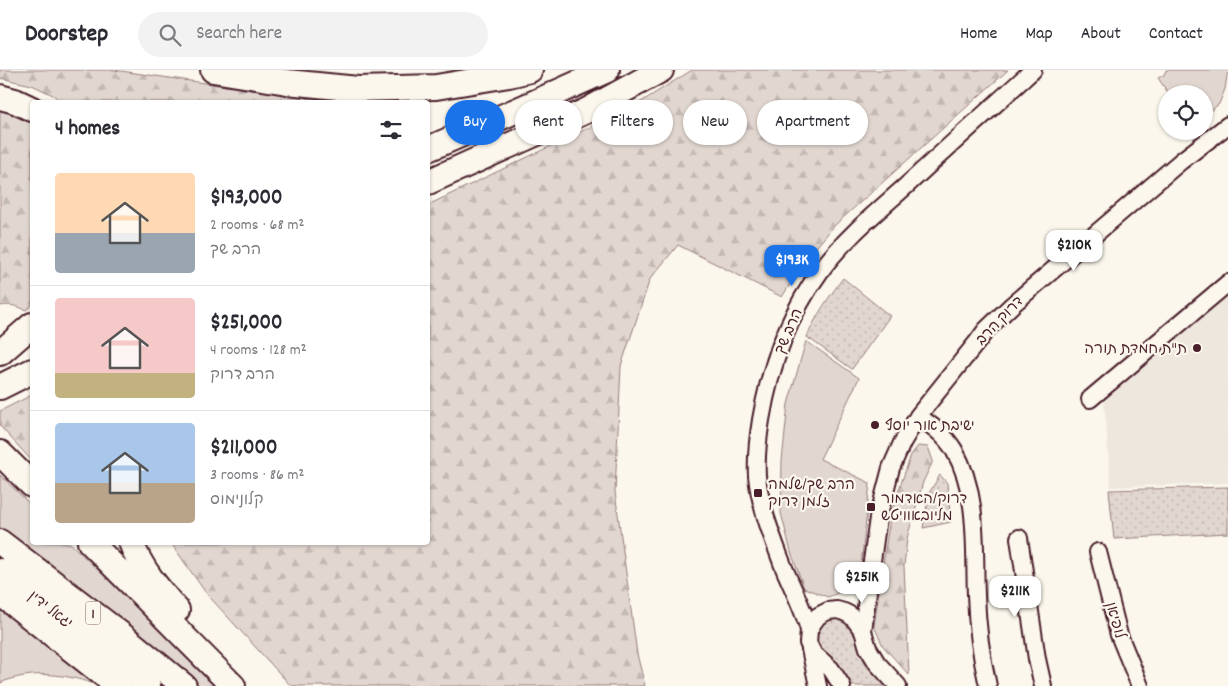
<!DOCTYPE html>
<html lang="en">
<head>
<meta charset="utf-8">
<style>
  body { margin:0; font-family:Dekko,"Playpen Sans Hebrew",sans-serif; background:#f2f2f3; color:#2b2b33; height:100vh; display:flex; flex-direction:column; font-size:19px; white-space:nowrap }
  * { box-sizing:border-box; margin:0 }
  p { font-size:16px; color:#7c7c81 }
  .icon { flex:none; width:28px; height:28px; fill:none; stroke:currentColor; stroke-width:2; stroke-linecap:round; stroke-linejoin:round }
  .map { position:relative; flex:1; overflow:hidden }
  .panel { position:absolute; left:30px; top:30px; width:400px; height:445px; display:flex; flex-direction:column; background:#fff; border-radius:5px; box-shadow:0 1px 4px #0004 }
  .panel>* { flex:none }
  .top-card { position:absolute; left:445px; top:30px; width:475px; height:45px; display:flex; gap:10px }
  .fabs { position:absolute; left:1158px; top:15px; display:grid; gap:10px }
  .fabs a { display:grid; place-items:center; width:55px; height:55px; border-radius:50%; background:#fff; box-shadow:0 1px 4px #0004; font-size:25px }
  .price { position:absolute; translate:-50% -42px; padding:0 11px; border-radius:10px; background:#fff; color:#222; font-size:16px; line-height:32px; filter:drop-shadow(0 1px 2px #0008) }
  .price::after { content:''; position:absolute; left:50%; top:30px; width:15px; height:11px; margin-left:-8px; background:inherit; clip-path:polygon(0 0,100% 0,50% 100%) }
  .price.on { background:#1a73e8; color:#fff }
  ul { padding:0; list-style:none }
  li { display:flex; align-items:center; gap:15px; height:125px; padding:0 25px }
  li+li { border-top:1px solid #e1e1e2 }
  li span { display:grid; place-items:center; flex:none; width:140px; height:100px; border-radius:5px; color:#555 }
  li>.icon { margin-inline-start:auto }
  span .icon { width:60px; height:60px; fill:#fffc; stroke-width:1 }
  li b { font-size:21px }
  h2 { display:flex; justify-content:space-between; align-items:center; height:60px; padding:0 25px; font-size:21px }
  .pill { padding:0 18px; border-radius:22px; background:#fff; box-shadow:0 1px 4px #0004; font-size:18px; line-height:45px }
  .pill.on { background:#1a73e8; color:#fff }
  header { display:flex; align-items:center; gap:30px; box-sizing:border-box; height:70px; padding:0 25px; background:#fff; border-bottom:1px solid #e1e1e2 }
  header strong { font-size:24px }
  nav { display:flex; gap:28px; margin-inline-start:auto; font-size:18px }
  .search { width:350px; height:45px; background:#f2f2f3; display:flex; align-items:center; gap:12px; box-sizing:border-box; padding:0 18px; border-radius:28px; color:#7c7c81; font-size:19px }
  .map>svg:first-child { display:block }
  .built { fill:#eee7de }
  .grass { fill:#e2d7d0; stroke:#967b7e }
  .forest { fill:url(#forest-firs); stroke:#967b7e }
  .park { fill:url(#park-dots); stroke:#967b7e }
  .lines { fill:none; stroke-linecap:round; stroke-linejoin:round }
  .minor-casing { stroke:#4a1f2b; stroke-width:20 }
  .highway-casing { stroke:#4a1f2b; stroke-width:28 }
  .minor { stroke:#fbf7ec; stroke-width:16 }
  .highway { stroke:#fbf7ec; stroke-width:24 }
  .poi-dot { fill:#4a1f2b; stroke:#fbf7ec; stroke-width:2 }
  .labels { text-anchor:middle; stroke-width:4.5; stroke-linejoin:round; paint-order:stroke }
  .shield { fill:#fbf7ec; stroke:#7f6065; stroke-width:1 }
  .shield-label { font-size:14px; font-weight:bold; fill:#4a1f2b }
  .street-label { font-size:15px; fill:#4a1f2b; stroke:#fbf7ec }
  .poi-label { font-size:15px; fill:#4a1f2b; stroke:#fbf7ec; text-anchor:start }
</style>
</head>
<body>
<header>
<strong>Doorstep</strong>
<div class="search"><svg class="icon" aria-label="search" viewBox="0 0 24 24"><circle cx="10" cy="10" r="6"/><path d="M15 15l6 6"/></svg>Search here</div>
<nav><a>Home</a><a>Map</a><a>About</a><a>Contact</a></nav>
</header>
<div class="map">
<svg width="1228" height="616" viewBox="0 0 1228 616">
  <defs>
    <pattern id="forest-firs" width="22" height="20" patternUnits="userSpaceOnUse" patternTransform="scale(1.25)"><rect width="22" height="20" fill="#e2d7d0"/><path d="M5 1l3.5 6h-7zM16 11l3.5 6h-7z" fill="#c3b8b3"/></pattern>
    <pattern id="park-dots" width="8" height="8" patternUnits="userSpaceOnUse" patternTransform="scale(1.25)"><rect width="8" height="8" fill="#e2d7d0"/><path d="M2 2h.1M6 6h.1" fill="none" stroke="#c3b8b3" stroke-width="1.8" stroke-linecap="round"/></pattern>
  </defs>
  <rect width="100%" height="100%" fill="#fbf7ec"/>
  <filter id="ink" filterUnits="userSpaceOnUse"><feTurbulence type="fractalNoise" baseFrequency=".02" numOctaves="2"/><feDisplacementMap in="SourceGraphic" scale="10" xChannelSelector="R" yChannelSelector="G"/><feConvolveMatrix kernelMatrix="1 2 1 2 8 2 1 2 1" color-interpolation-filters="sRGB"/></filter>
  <g filter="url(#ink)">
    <!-- built -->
    <path class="built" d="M 1228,225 L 1228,413 L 1111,417 L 1104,331 Z"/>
    <!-- grass -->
    <path class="grass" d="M 1166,0 L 1228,0 L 1225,19 L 1219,34 L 1204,46 L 1204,24 L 1169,24 L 1158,8 L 1164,5 Z
      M 806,271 L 859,308 L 820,389 L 870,413 L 860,505 L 853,517 L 828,527 L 804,518 L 791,482 L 781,443 L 782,391 L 788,334 Z
      M 0,405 L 32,436 L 32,472 L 70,473 L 218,616 L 195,616 L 0,465 Z
      M 0,540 L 42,570 L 100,616 C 68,604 33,599 0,613 Z"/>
    <!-- forest -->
    <path class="forest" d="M 0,0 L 114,0 L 336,32 L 62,32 L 53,25 L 32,15 L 0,8 Z
      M 692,0 L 1008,0 L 835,155 L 806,189 L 782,227 L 678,175 L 650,209 L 621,296 L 615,422 L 637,584 L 645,616 L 291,616 L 206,523 L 171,473 L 428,472 L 428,135 L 636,35 Z
      M 0,37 L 26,48 L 32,52 L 32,235 L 26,240 C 17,236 10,234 0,236 Z
      M 32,325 L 32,391 L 0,356 L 0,341 Z
      M 918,376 L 928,377 L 933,391 L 923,412 L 907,468 L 904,496 L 909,605 L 883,576 L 874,556 L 885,481 L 891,442 L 911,385 Z"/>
    <!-- park -->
    <path class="park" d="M 843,208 L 890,246 L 852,299 L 807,267 C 816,245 829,227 843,208 Z
      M 940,405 L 947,413 L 951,452 L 923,458 L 929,423 Z
      M 1228,417 L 1228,463 L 1114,469 L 1109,420 Z
      M 837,547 C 860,557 853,570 865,589 C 871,599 881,607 889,616 L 848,616 L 822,584 L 815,571 L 817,558 L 828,548 Z"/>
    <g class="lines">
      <!-- minor casing -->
      <g class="minor-casing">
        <path id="minor" d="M 1090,329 L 1228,213
          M 918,346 C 931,355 945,365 954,380 C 979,423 974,477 976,525 C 977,556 981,586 988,616
          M 1019,468 L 1037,589 L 1043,616
          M 1098,482 L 1119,565 L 1140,616
          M 809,560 C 803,537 791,516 782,493 C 772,466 760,436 757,406 C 756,387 758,368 761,350 C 770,296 789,244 821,200 C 845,168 877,142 907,115 C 949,76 991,38 1033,0
          M 863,561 L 869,513 L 878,448 L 891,398 L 902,373 L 918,346 L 978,271 L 986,260 L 1012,235 L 1181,91 L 1228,55
          M 810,579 L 818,616
          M 842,616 L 831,599 L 813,583 L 808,573 L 809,560 L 813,553 L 818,546 L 828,541 L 837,540 L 844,542 L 850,545 L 855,550 L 863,561 L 868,578 L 877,593 L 898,616"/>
      </g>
      <!-- highway casing -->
      <g class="highway-casing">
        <path id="highway" d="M 213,0 L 287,12 L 358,19 L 436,17 L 509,5 L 530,0
          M 0,27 L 15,31 L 32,39
          M 428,79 L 529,35 L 607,0
          M 428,112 L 586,41 L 661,0
          M 0,283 L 32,255
          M 0,317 L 32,301
          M 0,383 L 32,415
          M 0,472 L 123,566 L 184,616
          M 90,472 L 233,616
          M 131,472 C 140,498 159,520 177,540
          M 0,501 L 37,528 L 148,616
          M 0,523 L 118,616"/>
      </g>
      <!-- minor -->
      <use href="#minor" class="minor"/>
      <!-- highway -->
      <use href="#highway" class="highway"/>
    </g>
  </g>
  <!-- markers -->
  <g class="poi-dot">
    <circle cx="1197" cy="278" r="5"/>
    <circle cx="875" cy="355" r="5"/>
    <rect x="753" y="418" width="10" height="10" rx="2.5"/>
    <rect x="866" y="432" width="10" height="10" rx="2.5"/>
  </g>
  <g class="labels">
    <!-- shield labels -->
    <rect class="shield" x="85.5" y="531.5" width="15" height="23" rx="4"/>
    <g class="shield-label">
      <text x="93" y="548">1</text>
    </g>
    <!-- street labels -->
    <g class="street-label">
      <text transform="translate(999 250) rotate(-46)" y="5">דרוק הרב</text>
      <text transform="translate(788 261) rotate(-66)" y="5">הרב שך</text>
      <text transform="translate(51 539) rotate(38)" y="5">יגאל ידין</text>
      <text transform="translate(1116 550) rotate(74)" y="5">לופיאן</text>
    </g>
    <!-- poi labels -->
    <g class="poi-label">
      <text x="1187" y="283" text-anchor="end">ת"ת חמדת תורה</text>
      <text x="885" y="360">ישיבת אור יוסף</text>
      <text x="768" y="419">הרב שך/שלמה<tspan x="768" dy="17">זלמן דרוק</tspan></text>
      <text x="881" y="433">דרוק/האדמור<tspan x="881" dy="17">מליובאוויטש</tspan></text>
    </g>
  </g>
</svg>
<div class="fabs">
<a><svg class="icon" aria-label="locate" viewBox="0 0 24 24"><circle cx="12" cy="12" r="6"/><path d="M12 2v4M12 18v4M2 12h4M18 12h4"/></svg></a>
</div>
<b class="price" style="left:1074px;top:202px">$210K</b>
<b class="price on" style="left:792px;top:217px">$193K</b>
<b class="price" style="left:862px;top:534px">$251K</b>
<b class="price" style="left:1015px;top:548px">$211K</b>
<div class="top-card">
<a class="pill on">Buy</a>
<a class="pill">Rent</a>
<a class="pill">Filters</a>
<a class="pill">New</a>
<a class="pill">Apartment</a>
</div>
<section class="panel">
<h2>4 homes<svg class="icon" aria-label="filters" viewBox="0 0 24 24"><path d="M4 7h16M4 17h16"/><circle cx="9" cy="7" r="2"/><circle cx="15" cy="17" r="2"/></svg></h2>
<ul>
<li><span style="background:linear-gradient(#ffd9b3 60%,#9aa5b1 0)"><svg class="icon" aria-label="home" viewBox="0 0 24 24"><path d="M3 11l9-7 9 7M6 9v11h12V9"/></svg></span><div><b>$193,000</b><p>2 rooms · 68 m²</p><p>הרב שך</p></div></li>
<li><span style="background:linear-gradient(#f6c9c9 75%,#c2b280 0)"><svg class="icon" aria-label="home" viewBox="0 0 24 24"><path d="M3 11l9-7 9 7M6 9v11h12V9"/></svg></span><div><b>$251,000</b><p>4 rooms · 128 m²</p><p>הרב דרוק</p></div></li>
<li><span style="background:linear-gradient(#a9c7e8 60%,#b9a48a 0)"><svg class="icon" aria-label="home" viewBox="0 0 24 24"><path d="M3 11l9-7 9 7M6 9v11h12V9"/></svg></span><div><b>$211,000</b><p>3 rooms · 86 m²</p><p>קלונימוס</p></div></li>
</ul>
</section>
</div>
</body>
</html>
